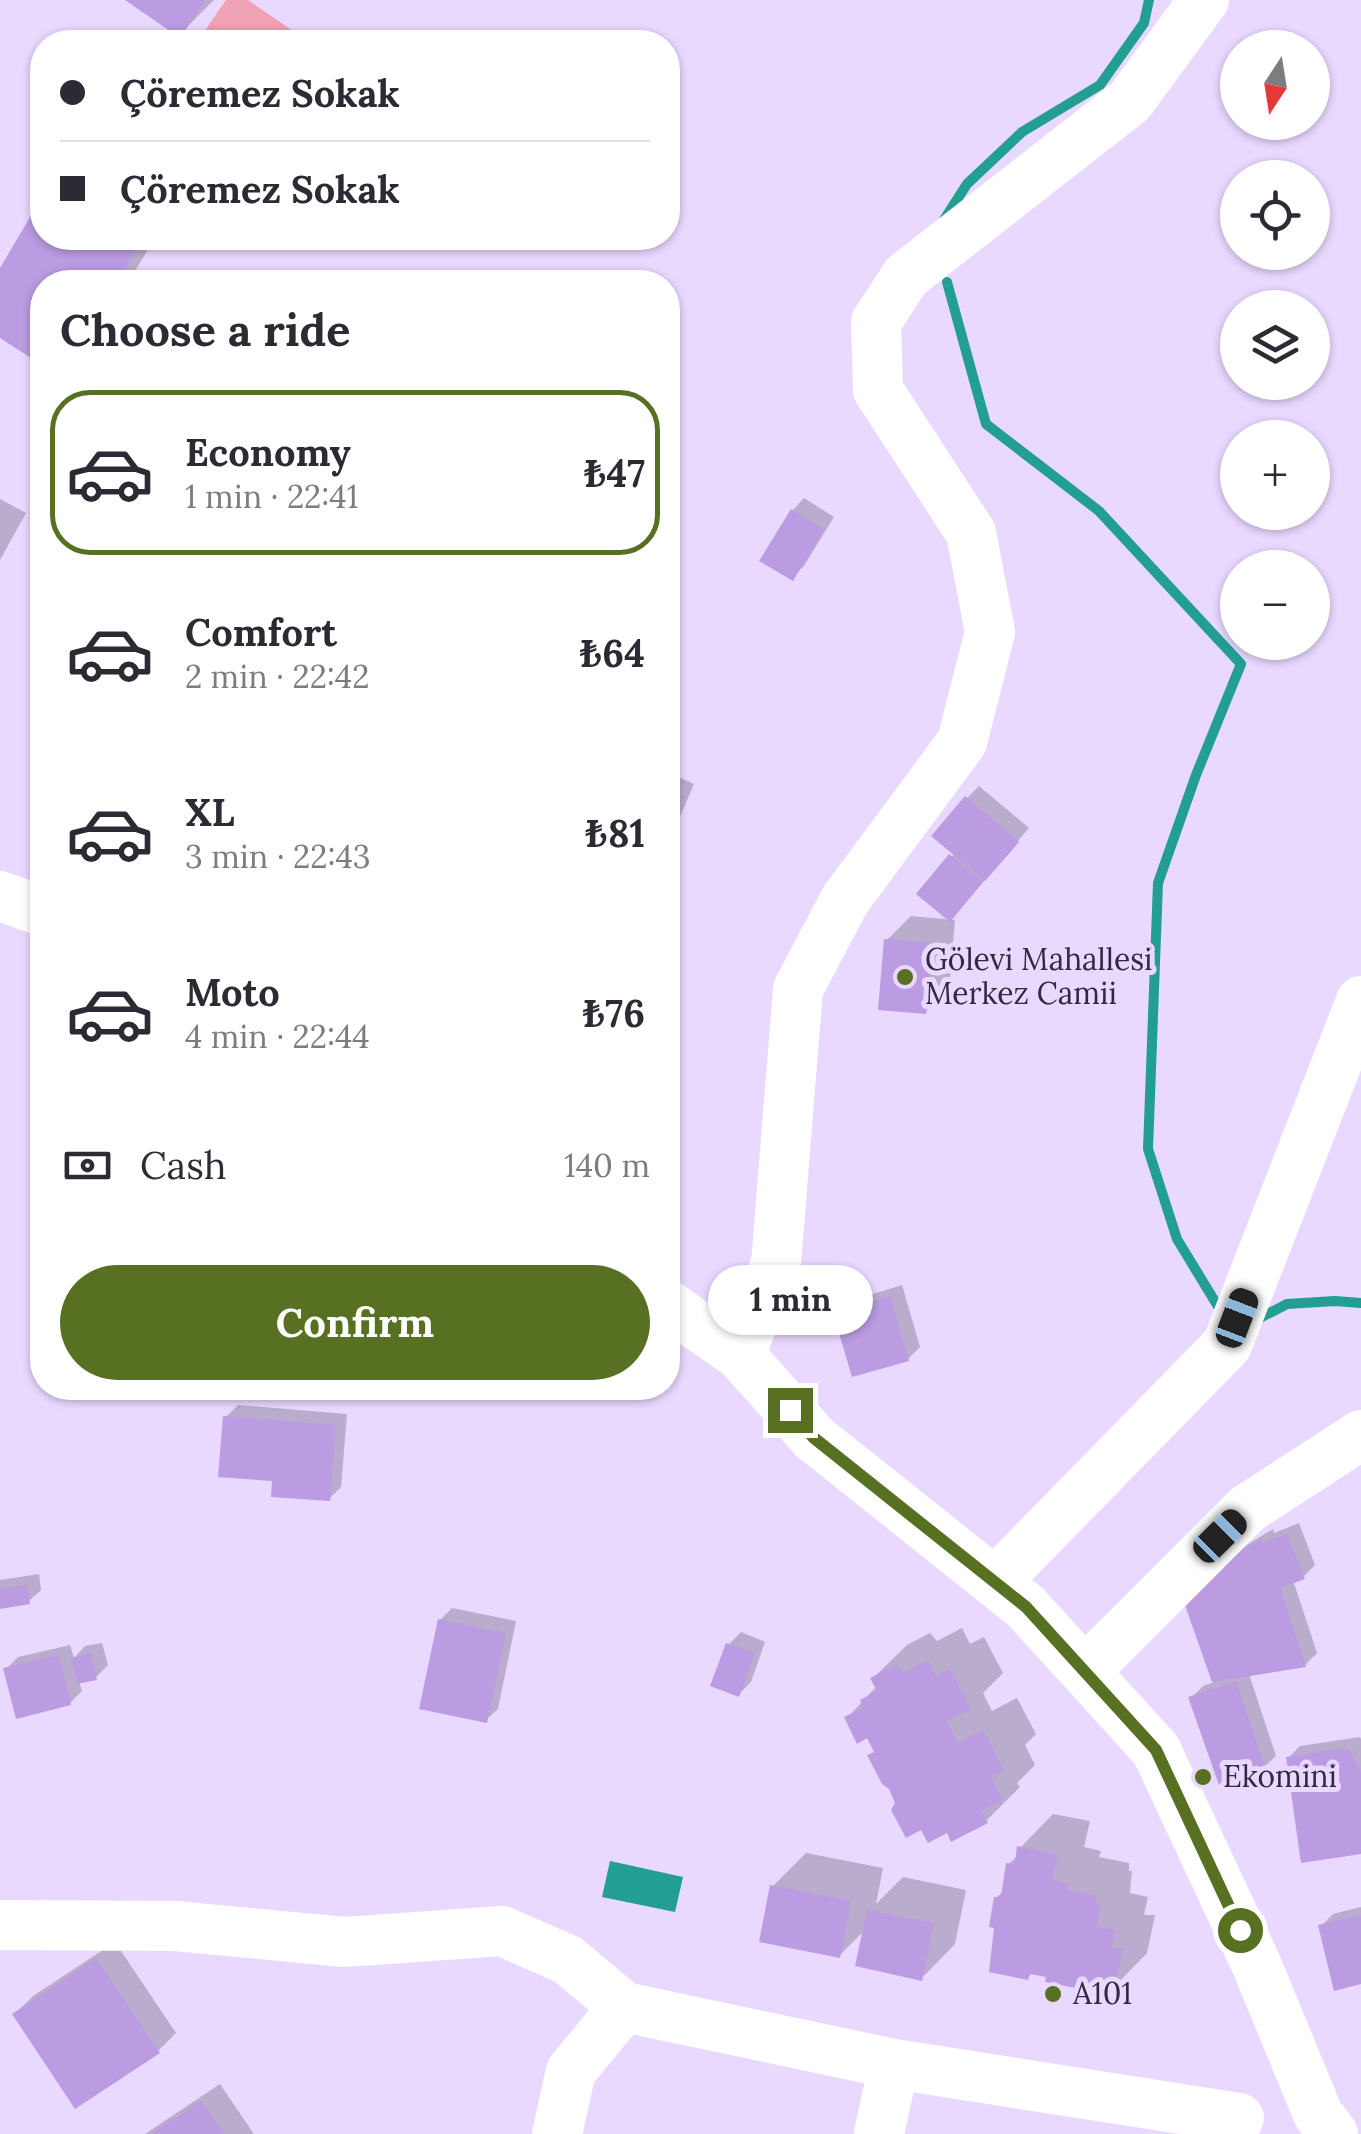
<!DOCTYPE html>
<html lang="en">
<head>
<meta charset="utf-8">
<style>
	:root { --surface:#fff; --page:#f2f2f3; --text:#2b2b33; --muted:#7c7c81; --line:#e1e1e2; --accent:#587021 }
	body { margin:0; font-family:Lora,serif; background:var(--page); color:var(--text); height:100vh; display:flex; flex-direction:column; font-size:38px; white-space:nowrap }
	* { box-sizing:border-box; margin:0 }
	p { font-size:32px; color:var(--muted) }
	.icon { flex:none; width:55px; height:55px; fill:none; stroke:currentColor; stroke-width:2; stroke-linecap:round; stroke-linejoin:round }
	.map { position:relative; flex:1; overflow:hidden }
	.drawer { position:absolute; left:30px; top:270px; width:650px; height:1130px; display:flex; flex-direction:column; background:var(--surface); border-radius:40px; box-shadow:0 2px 8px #0004 }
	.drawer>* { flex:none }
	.top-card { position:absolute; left:30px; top:30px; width:650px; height:220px; border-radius:40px; box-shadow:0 2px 8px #0004; display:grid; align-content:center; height:220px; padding:0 30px; background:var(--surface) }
	.needle { width:65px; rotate:192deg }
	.buttons { position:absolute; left:1220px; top:30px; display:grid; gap:20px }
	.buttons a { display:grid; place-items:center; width:110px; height:110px; border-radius:50%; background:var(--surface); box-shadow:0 2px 8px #0004; font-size:50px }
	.end { position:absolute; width:45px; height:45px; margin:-22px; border:12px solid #587021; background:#fff; box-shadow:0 0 0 5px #fff }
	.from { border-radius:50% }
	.bubble { position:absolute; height:70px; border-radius:35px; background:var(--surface); box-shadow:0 2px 8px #0004; font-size:32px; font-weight:700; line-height:70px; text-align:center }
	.car { position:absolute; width:30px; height:60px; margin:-30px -15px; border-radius:12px; box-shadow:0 0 8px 2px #0007; background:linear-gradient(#222 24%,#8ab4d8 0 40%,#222 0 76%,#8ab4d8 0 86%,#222 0) }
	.top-card b { display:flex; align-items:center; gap:35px; height:95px; font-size:38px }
	.top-card b+b { border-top:2px solid var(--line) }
	.top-card i { width:25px; height:25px; background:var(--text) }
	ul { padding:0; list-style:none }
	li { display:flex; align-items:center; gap:30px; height:165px; margin:0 20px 15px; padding:0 10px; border:5px solid transparent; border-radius:40px }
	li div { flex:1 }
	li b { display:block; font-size:38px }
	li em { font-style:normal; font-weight:700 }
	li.on { border-color:var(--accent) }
	li>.icon { width:90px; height:90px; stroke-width:1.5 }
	h2 { padding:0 30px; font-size:45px; line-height:120px }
	.pay { display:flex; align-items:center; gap:25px; height:110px; padding:0 30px; font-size:38px }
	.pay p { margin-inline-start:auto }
	.primary-button { display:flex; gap:20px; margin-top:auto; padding:20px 30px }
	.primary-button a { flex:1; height:115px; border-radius:60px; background:var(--accent); color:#fff; font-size:40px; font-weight:700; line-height:115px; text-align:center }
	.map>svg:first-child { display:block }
</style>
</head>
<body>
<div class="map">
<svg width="1361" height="2134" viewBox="0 0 1361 2134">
	<rect width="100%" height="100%" fill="#e9d8ff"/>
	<polygon fill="#eea2b3" points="226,0 248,0 296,33 289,42 197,42"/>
	<polygon fill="#229e92" points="610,1861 683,1877 675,1912 602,1897"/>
	<g fill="#0003">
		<polygon points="130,0 214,0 180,34"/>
		<polygon points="42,201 42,238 155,238 128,282 42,282 42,362 0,336 0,273"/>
		<polygon points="804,498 834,517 804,566 792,577 793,510"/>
		<polygon points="0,499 26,513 0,560"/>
		<polygon points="668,772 694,784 675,828 668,836"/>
		<polygon points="979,786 1029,828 962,907 920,893 955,853 967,798"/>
		<polygon points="911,916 955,920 949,988 925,1012 887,940"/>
		<polygon points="902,1285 920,1347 908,1359 835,1313 847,1302"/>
		<polygon points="238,1405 347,1414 341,1487 329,1499 275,1479 226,1417"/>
		<polygon points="1299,1523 1315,1565 1304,1576 1293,1580 1317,1653 1305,1665 1249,1674 1276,1756 1264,1767 1191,1698 1203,1686 1214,1682 1182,1589 1194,1577 1273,1529 1274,1533"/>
		<polygon points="39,1574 41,1590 29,1601 0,1606 0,1580"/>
		<polygon points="452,1608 516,1621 498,1709 486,1720 440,1620"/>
		<polygon points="962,1628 970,1644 984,1637 1003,1673 983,1693 992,1711 1017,1698 1036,1734 1025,1745 1035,1765 1017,1783 1020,1787 986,1821 948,1830 922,1827 898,1803 868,1735 847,1718 877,1686 873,1678 907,1645 930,1633 937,1641"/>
		<polygon points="741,1632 765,1642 751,1682 739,1694 729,1644"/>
		<polygon points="102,1643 108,1665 96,1677 79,1681 82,1691 70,1703 6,1669 18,1657 70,1645 74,1658 85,1646"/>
		<polygon points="1360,1737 1361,1739 1361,1852 1288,1758 1300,1746"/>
		<polygon points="1053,1814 1090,1821 1084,1847 1101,1851 1099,1857 1129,1863 1129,1871 1132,1871 1130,1893 1148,1897 1144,1915 1155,1915 1147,1953 1114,1987 1095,1982 1089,1989 1049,1975 1033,1972 1028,1977 997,1926 996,1898 1005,1889 1008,1865 1019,1854 1020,1848"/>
		<polygon points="806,1853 883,1868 876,1904 903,1877 966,1890 955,1944 922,1978 866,1929 839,1956 772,1887"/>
		<polygon points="1361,1907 1361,1982 1321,1926 1333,1914"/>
		<polygon points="115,1942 176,2033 158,2051 15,2014 33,1996"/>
		<polygon points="220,2084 254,2134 145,2134"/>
	</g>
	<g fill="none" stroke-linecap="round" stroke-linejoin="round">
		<g stroke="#229e92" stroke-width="10">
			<polyline points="944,220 967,184 1022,132 1100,85 1144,23 1149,0"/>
			<polyline points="947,282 986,424 1099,511 1241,664 1196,775 1158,883 1148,1149 1177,1239 1222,1313"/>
			<polyline points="1256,1320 1287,1304 1335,1301 1361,1303"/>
		</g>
	</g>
	<g fill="#bb9be2">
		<polygon points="125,0 206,0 180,38"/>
		<polygon points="42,197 42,238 143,238 117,282 42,282 42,365 0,338 0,268"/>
		<polygon points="791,509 824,529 793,581 759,561"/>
		<polygon points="965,796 1019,842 985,881 931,836"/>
		<polygon points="949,854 983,882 950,922 916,894"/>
		<polygon points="884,939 933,943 926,1014 878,1010"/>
		<polygon points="890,1296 909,1361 852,1377 833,1313"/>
		<polygon points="37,1316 42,1317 42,1353 34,1353"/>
		<polygon points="223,1416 336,1425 330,1501 271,1497 272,1481 218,1477"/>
		<polygon points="1287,1534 1305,1579 1280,1588 1306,1667 1212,1682 1179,1588 1262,1538 1262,1543"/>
		<polygon points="27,1585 30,1604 0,1609 0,1589"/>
		<polygon points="438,1619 506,1633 487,1723 419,1709"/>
		<polygon points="726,1643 755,1653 739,1697 710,1686"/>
		<polygon points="91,1653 97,1680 77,1684 71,1658"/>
		<polygon points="59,1655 71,1705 16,1719 3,1668"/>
		<polygon points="928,1660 936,1676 950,1669 971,1709 947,1721 958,1743 983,1730 1004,1770 991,1776 1003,1800 981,1811 988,1823 951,1842 947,1833 928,1843 921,1830 906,1838 891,1810 895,1803 889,1789 882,1784 867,1755 874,1752 867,1738 857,1744 844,1717 863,1708 860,1700 877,1691 870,1678 896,1665 903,1673"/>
		<polygon points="1236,1681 1266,1770 1219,1785 1188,1697"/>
		<polygon points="1348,1748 1361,1770 1361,1854 1301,1863 1286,1757"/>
		<polygon points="1017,1846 1058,1855 1052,1880 1069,1884 1067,1890 1097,1896 1096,1904 1100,1904 1097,1926 1115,1930 1112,1948 1123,1948 1114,1990 1092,1984 1090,1991 1045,1982 1046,1977 1030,1974 1028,1980 989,1972 994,1928 989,1927 994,1897 1001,1897 1006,1863 1015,1864"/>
		<polygon points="770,1885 851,1901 840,1958 759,1942"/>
		<polygon points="867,1910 934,1923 922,1981 855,1966"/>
		<polygon points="1361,1915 1361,1984 1334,1991 1318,1925"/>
		<polygon points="96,1958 160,2053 75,2109 12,2014"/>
		<polygon points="201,2101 224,2134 151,2134"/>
	</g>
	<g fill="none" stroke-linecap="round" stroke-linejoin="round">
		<g stroke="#fff" stroke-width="50">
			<polyline points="0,896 42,911"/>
			<polyline points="668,1305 740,1355 814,1438 1026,1607 1156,1750 1257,1966 1318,2114 1333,2134"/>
			<polyline points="740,1355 776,1263 798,989 845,900 962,742 990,632 971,533 878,390 876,322 906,276 1130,101 1204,0"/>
			<polyline points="995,1582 1227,1345 1361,1001"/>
			<polyline points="1085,1671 1247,1509 1361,1435"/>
			<polyline points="0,1925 175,1926 344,1942 502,1931 568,1960 624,2007 894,2064 1239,2118"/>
			<polyline points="557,2134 571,2071 624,2007"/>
			<polyline points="879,2134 894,2064"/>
		</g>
	</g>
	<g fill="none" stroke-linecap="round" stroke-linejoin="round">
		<polyline stroke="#587021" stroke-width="12" points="790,1410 814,1438 1026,1607 1156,1750 1240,1930"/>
	</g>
	<g fill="#587021" stroke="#e9d8ff" stroke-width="4">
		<circle cx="905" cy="977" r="10"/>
		<circle cx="1203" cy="1777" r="10"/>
		<circle cx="1053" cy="1994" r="10"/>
	</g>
	<g text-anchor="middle" stroke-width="10" stroke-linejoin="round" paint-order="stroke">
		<g font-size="30" fill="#332840" stroke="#e9d8ff" text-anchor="start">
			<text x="925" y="970">Gölevi Mahallesi<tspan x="925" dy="34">Merkez Camii</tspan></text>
			<text x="1223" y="1787">Ekomini</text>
			<text x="1073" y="2004">A101</text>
		</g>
	</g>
</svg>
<div class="buttons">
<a><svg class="needle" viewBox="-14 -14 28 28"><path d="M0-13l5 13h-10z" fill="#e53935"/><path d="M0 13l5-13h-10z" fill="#7c7c81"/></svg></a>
<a><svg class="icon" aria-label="locate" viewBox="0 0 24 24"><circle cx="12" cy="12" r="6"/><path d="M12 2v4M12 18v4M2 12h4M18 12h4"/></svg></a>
<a><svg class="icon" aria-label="layers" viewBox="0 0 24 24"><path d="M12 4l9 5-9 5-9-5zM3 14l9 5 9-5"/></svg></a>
<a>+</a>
<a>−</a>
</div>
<i class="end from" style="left:1240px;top:1930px"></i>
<i class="end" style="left:790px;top:1410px"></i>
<div class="bubble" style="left:708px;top:1265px;width:165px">1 min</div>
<i class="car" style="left:1237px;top:1318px;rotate:21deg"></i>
<i class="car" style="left:1220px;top:1536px;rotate:45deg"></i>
<div class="top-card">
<b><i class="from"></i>Çöremez Sokak</b>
<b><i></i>Çöremez Sokak</b>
</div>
<section class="drawer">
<h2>Choose a ride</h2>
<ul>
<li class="on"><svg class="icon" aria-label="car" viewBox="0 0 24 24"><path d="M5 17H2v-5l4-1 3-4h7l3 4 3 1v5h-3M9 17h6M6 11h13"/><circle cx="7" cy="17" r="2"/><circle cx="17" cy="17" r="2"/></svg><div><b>Economy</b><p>1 min · 22:41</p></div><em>₺47</em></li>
<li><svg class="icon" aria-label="car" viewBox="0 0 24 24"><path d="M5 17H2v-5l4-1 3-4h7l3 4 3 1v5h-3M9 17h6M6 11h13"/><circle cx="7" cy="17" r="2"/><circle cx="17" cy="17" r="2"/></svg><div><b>Comfort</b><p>2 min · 22:42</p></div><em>₺64</em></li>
<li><svg class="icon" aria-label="car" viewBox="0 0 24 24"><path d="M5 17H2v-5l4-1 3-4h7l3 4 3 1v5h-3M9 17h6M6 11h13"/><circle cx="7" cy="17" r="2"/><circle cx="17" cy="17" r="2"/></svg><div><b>XL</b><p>3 min · 22:43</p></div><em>₺81</em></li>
<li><svg class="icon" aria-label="car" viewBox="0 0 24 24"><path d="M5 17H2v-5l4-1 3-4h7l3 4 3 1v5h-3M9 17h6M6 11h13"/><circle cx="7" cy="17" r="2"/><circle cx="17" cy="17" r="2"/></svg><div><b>Moto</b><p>4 min · 22:44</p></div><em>₺76</em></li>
</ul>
<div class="pay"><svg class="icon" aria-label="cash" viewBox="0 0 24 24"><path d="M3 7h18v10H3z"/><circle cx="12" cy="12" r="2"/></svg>Cash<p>140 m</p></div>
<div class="primary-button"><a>Confirm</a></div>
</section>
</div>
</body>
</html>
